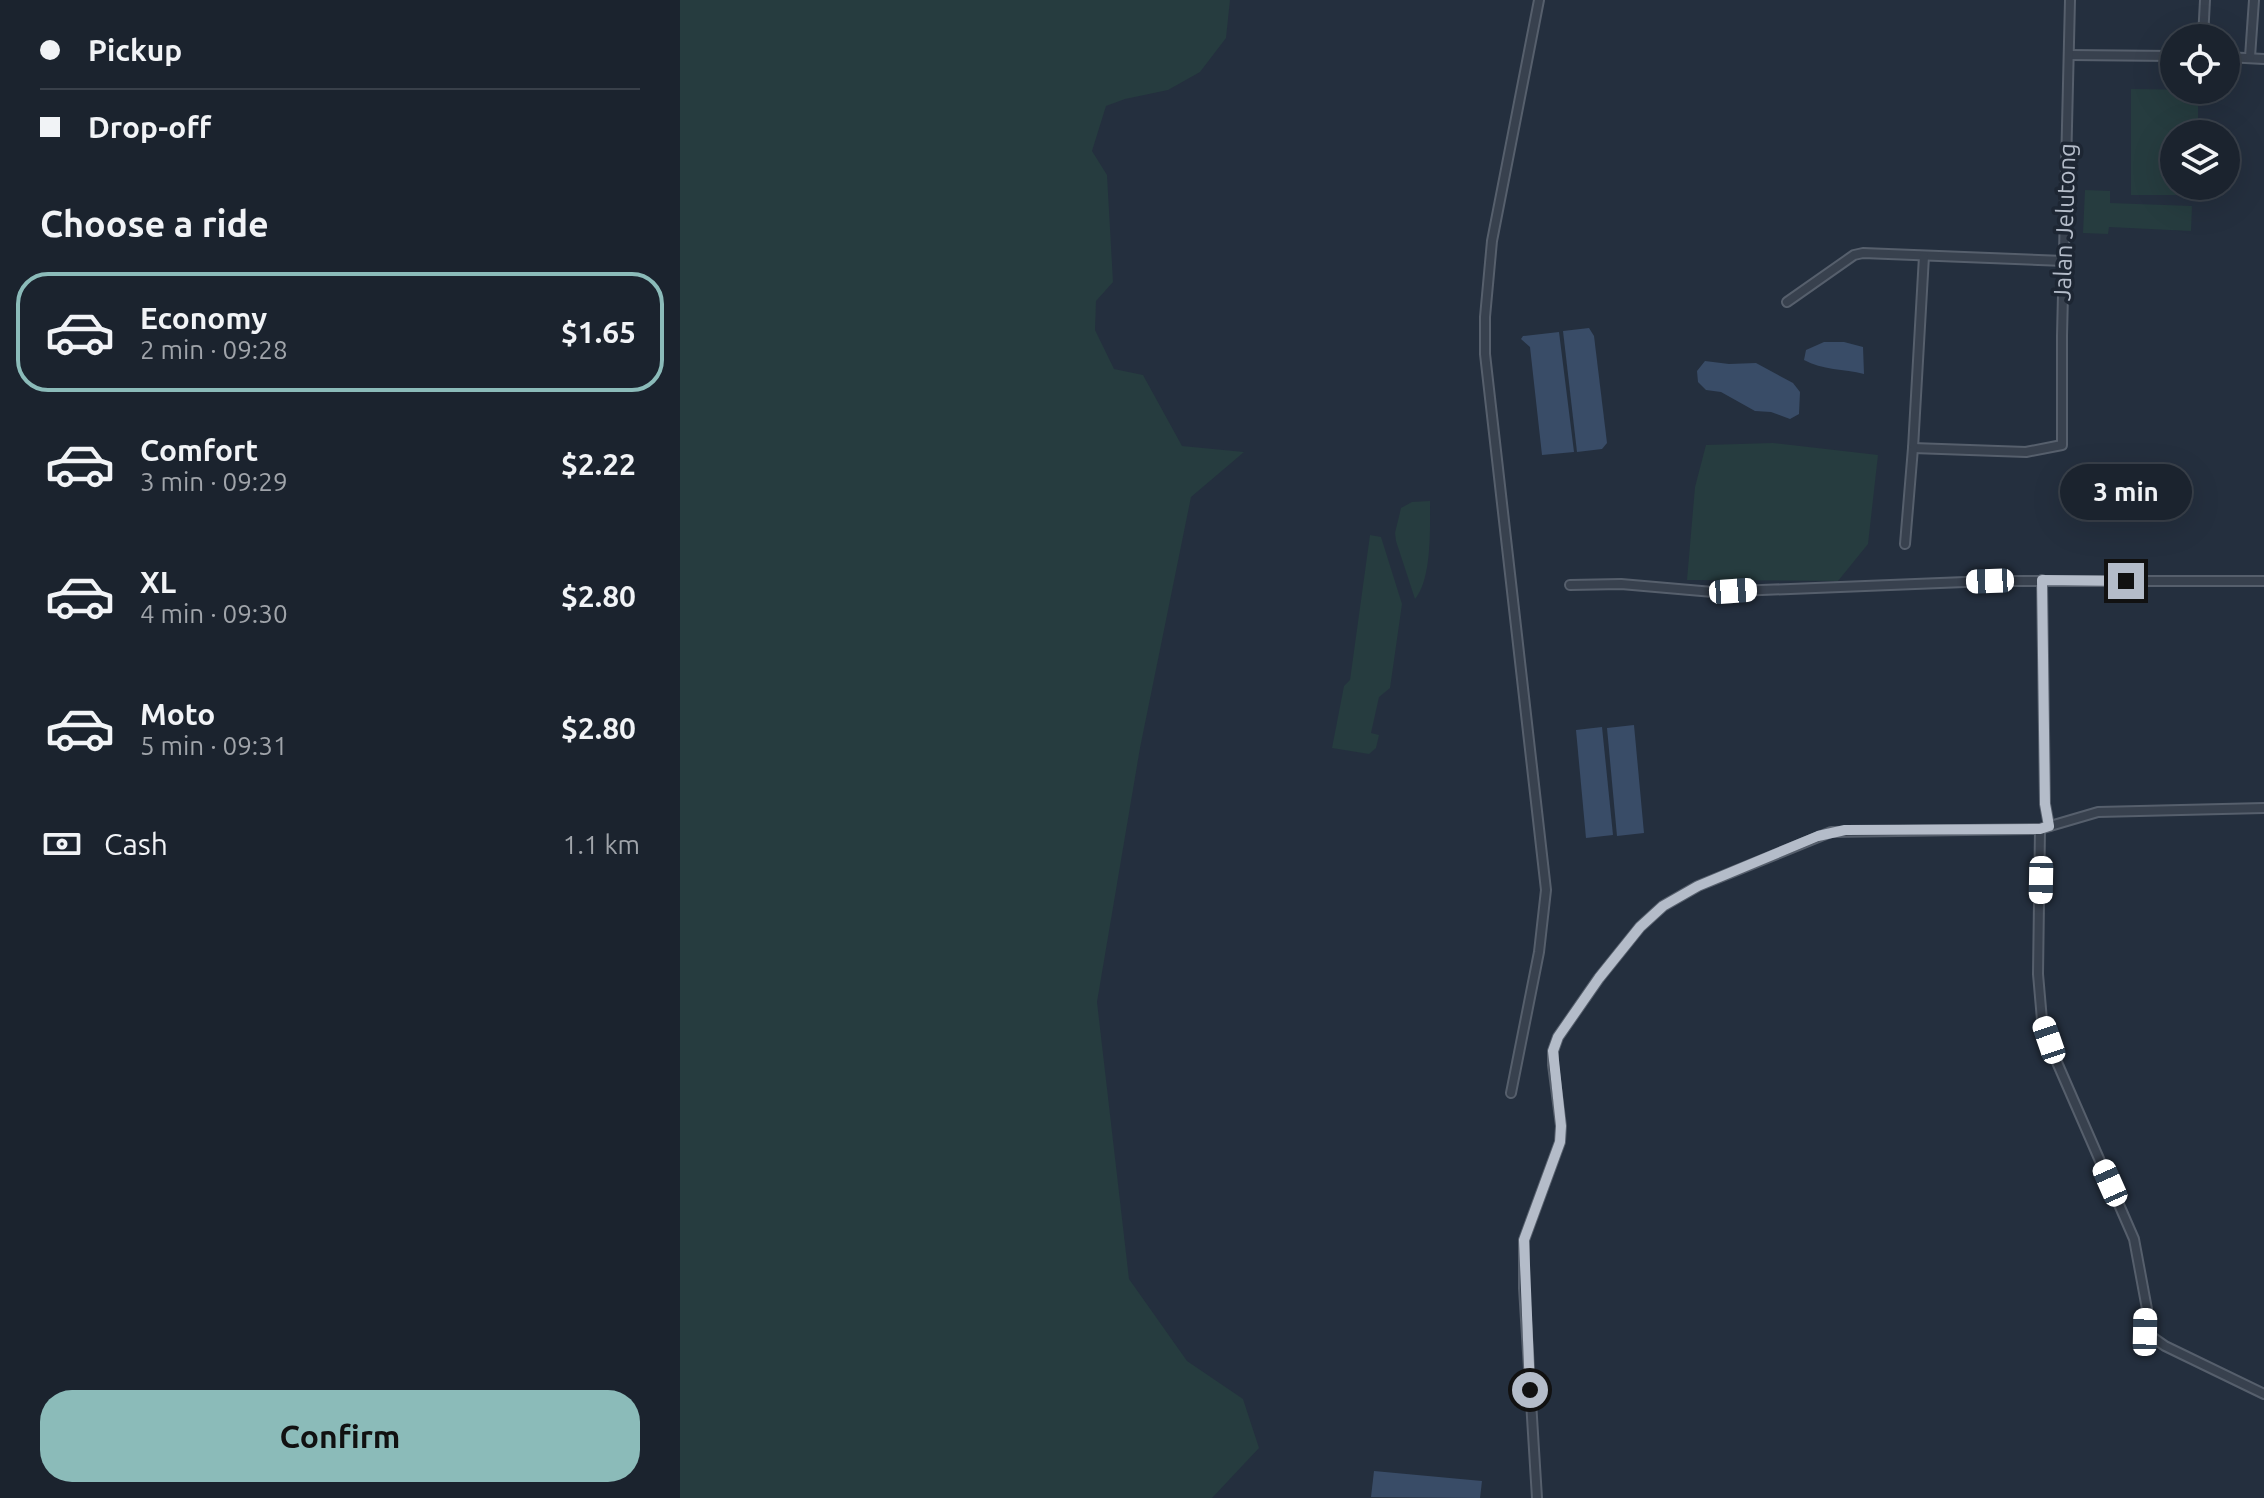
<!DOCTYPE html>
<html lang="en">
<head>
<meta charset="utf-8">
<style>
	:root { --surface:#1b232e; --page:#282f3a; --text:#f1f3f6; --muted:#a0a4aa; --line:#39404a; --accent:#8bbbb9 }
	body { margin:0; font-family:Ubuntu,sans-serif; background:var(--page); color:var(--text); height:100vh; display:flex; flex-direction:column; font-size:30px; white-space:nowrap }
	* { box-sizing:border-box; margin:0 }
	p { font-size:26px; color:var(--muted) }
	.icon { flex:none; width:44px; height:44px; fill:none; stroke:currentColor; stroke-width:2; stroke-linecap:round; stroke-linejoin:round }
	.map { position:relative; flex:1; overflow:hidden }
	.drawer { display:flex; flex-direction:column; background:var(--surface); width:680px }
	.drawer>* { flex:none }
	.guide { display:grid; align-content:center; height:176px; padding:0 40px; background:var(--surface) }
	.fabs { position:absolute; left:1480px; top:24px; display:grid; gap:16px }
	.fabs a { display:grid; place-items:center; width:80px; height:80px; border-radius:50%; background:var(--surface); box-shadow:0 8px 32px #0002,0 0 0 2px var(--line); font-size:40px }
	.end { position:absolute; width:36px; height:36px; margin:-18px; border:10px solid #b4bcc9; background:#111; box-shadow:0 0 0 4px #111 }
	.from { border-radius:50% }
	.bubble { position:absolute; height:56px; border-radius:28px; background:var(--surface); box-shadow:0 8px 32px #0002,0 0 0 2px var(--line); font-size:26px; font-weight:700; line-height:56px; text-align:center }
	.car { position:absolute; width:24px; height:48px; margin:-24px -12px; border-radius:10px; box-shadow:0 0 6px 2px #0007; background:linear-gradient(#fff 24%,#345 0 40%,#fff 0 76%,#345 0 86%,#fff 0) }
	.guide b { display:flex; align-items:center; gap:28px; height:76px; font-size:30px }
	.guide b+b { border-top:2px solid var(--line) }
	.guide i { width:20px; height:20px; background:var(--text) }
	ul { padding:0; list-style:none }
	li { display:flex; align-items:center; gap:24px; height:120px; margin:0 16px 12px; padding:0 24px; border:4px solid transparent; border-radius:32px }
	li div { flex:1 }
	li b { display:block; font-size:30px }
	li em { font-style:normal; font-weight:700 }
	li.current { border-color:var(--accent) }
	li>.icon { width:72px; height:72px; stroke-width:1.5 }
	h2 { padding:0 40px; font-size:36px; line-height:96px }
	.pay { display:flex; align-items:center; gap:20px; height:88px; padding:0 40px; font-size:30px }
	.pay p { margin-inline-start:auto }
	.button { display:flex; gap:16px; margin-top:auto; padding:16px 40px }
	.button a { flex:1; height:92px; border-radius:32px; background:var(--accent); color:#111; font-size:32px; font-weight:700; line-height:92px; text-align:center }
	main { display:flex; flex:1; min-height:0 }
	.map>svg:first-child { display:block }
</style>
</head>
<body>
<main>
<section class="drawer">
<div class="guide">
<b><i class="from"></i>Pickup</b>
<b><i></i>Drop-off</b>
</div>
<h2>Choose a ride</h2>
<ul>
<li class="current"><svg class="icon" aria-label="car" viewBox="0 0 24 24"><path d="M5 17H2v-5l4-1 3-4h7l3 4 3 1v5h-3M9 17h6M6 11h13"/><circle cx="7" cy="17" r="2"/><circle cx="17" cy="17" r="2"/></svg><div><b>Economy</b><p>2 min · 09:28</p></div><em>$1.65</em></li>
<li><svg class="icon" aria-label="car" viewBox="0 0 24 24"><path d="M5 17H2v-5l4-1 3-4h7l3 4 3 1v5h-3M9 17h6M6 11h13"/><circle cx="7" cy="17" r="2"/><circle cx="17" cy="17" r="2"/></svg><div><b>Comfort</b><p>3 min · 09:29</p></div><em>$2.22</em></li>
<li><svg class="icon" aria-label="car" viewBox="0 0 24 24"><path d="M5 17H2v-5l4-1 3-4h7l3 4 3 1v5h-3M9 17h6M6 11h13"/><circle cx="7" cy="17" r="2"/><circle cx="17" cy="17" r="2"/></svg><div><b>XL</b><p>4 min · 09:30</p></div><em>$2.80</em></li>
<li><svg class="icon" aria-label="car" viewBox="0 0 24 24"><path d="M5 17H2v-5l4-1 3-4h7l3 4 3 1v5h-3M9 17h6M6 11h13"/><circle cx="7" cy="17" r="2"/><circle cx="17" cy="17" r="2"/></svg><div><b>Moto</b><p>5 min · 09:31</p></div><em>$2.80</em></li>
</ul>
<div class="pay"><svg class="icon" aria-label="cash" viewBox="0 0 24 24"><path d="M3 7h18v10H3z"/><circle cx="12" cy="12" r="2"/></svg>Cash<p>1.1 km</p></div>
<div class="button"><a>Confirm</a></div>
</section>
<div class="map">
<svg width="1584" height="1498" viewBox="0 0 1584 1498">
	<rect width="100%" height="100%" fill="#242f3e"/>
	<g fill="#263c3f">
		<polygon points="0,0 550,0 546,38 520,72 488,90 445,99 426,106 412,151 427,175 433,282 416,301 415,330 434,369 463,375 502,446 564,452 511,497 460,748 417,1002 449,1279 507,1361 563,1399 579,1448 532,1498 0,1498"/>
		<polygon points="1451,89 1518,90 1518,134 1494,134 1494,186 1518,186 1518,195 1451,195"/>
		<polygon points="1405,190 1430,191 1430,203 1512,206 1511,231 1429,227 1428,234 1403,233"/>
		<polygon points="1093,443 1198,455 1188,544 1158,581 1007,580 1015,487 1026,445"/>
		<path d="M 750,501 C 750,528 752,579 735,599 L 716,541 L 715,533 L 721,508 L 732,502 Z"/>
		<polygon points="690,535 701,537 722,604 710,688 699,697 691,733 699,735 696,748 689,754 652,748 664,686 670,680"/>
	</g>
	<g fill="#394c67">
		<polygon points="909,328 914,336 927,443 922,449 897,452 883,331"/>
		<polygon points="879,332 894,452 862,455 850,347 841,339 843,336"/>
		<path d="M 1144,342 L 1164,342 L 1183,347 L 1184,374 C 1164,369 1142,370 1124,360 L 1126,350 Z"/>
		<polygon points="1025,361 1049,364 1076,363 1113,383 1120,392 1119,414 1110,419 1091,412 1075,411 1041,392 1026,390 1018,382 1017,371"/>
		<polygon points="954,725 964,833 937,836 927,728"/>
		<polygon points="922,727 933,835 906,838 896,730"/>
		<polygon points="694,1471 802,1481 800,1498 691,1497"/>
	</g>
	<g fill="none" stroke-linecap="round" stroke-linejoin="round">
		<g stroke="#565f6c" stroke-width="12">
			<g id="minor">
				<polyline points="1523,38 1525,0"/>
				<polyline points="1389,55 1494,56"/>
				<polyline points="1546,57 1584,59"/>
				<polyline points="1570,57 1574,0"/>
				<polyline points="1107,302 1174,255 1183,253 1384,261"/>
				<polyline points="1233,448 1346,452 1382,445 1382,336 1390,0"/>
				<polyline points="1225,544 1233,448 1244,256"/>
				<polyline points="1362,580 1365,804 1369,826"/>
				<polyline points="890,585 941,584 1033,592 1310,581 1584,581"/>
				<polyline points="1360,829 1358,974 1362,1020 1376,1060 1454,1239 1467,1309 1465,1332 1485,1346 1584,1394"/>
				<polyline points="831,1093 859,952 866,890 805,354 805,317 812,241 859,0"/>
				<polyline points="857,1498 844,1288 844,1240 880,1142 881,1126 873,1065 873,1051 878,1037 919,978 960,927 983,906 1018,886 1151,832 1360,829 1418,812 1584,808"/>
			</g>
		</g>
		<use href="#minor" stroke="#38414e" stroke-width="8"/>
	</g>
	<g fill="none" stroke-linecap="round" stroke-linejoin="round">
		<polyline stroke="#b4bcc9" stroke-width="10" points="850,1390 844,1240 880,1142 881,1126 873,1051 878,1037 919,978 960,927 983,906 1018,886 1138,836 1165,830 1360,829 1369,826 1365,804 1362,580 1446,581"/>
	</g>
	<g text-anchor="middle" stroke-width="7" stroke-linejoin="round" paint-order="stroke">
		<g font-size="24" fill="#b4bcc9" stroke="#1d2633">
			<text transform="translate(1385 222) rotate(-88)" y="8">Jalan Jelutong</text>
		</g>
	</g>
</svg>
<div class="fabs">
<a><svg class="icon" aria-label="locate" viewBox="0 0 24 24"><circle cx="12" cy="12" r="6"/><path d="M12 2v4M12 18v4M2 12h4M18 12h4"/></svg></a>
<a><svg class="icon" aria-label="layers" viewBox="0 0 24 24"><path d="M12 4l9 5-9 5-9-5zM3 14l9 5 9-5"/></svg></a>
</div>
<i class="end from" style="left:850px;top:1390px"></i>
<i class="end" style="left:1446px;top:581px"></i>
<div class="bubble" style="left:1380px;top:464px;width:132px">3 min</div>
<i class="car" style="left:1310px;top:581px;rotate:268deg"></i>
<i class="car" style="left:1053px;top:591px;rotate:86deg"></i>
<i class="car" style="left:1361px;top:880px;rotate:181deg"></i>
<i class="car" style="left:1369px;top:1040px;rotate:341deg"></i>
<i class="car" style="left:1430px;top:1183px;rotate:336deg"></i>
<i class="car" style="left:1465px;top:1332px;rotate:1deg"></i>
</div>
</main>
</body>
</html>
